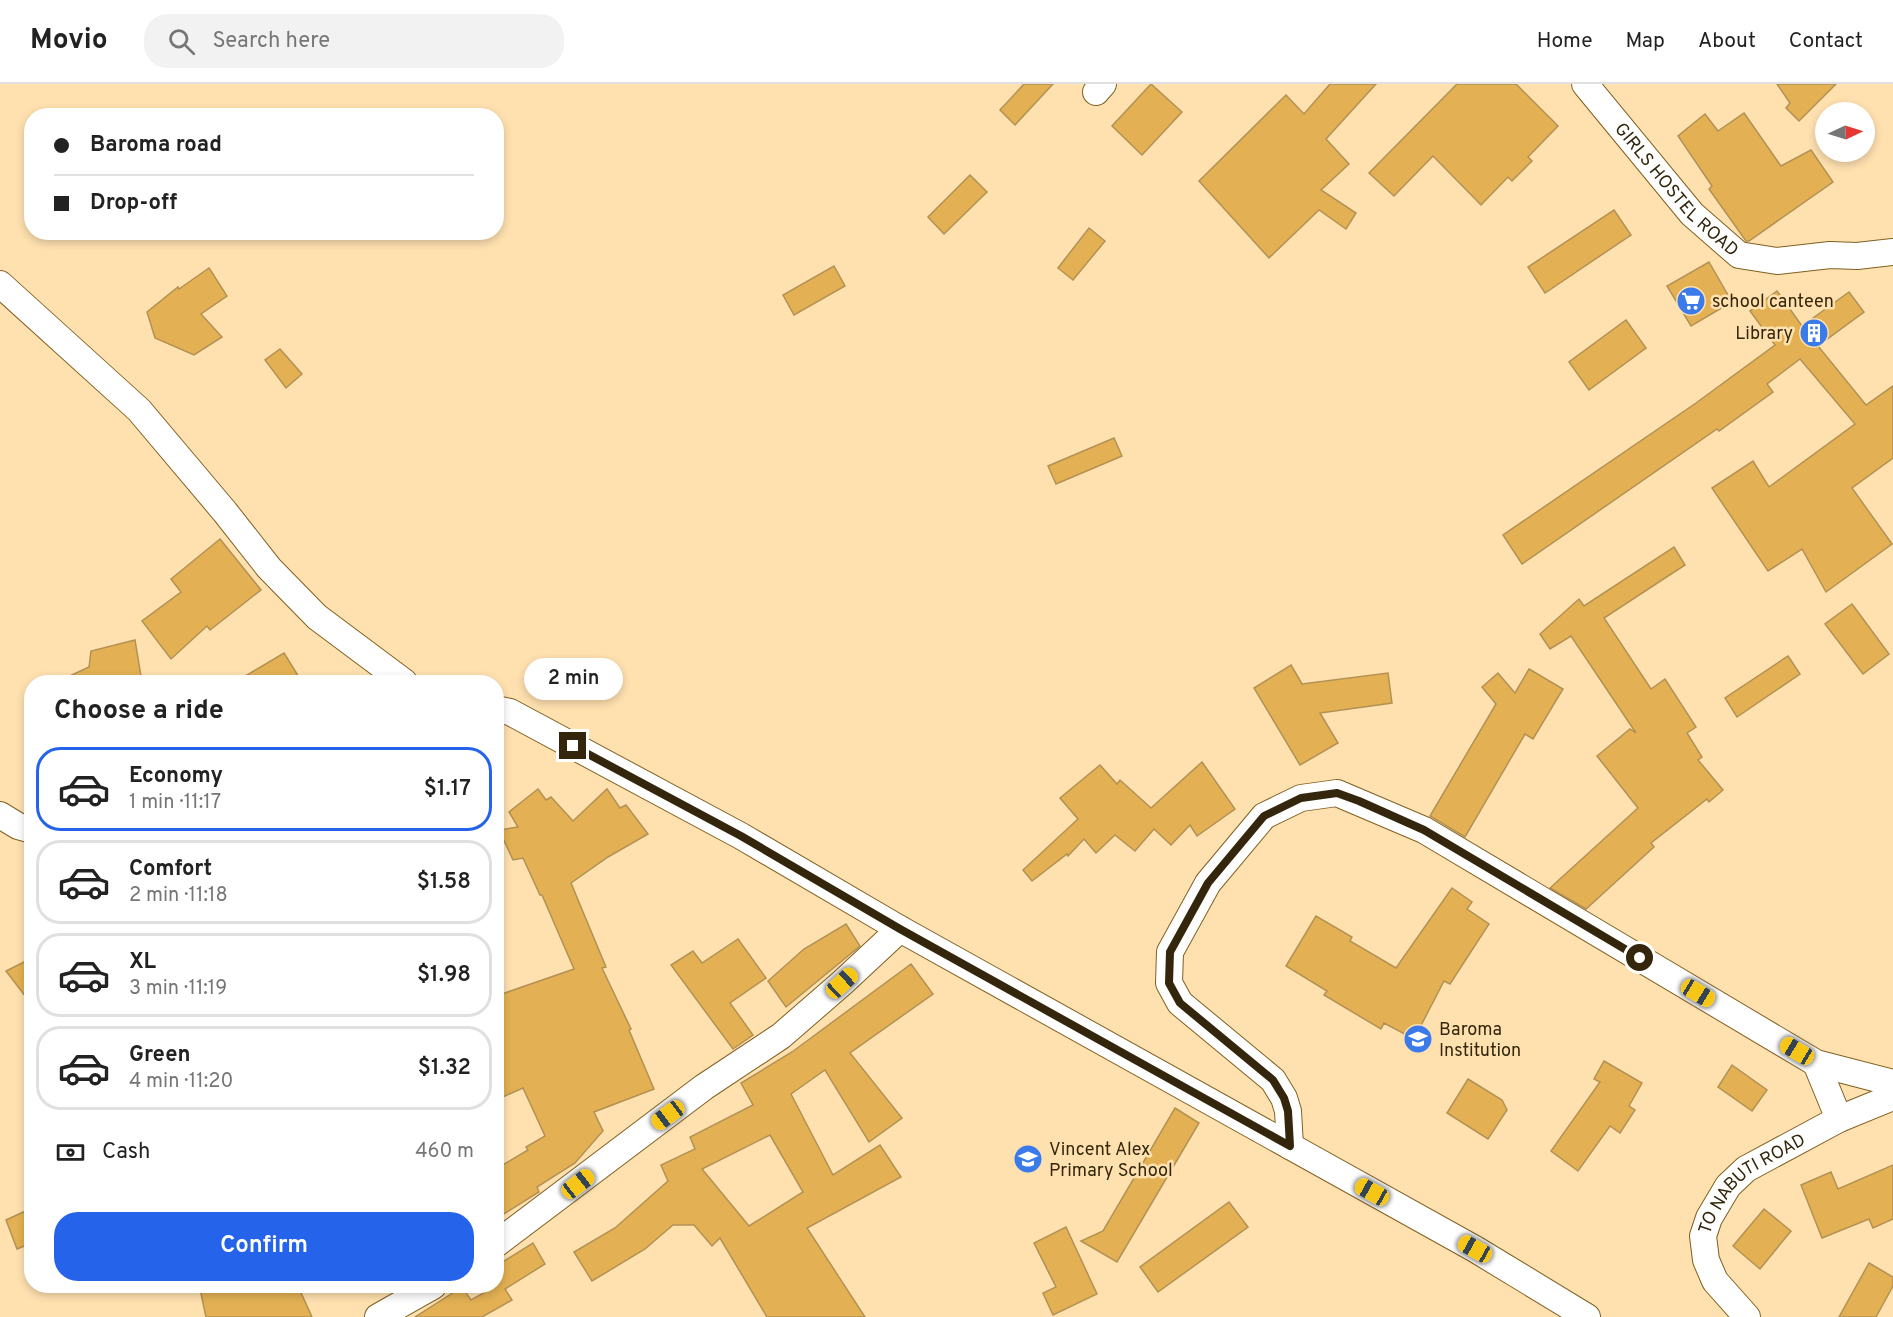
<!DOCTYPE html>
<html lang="en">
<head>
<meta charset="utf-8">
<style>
	:root { --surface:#fff; --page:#f2f2f2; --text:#222; --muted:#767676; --line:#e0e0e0; --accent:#2563eb }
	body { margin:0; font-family:Overpass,sans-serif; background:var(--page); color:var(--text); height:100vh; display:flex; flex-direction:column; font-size:22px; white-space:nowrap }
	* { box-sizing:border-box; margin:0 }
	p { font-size:20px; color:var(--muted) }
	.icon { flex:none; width:33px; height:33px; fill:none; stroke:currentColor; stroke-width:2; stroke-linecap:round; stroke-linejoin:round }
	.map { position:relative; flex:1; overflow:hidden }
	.sheet { position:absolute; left:24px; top:591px; width:480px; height:618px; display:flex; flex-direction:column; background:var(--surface); border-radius:24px; box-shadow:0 3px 9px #0003 }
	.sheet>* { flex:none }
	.top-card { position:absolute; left:24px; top:24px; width:480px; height:132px; border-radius:24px; box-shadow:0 3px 9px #0003; display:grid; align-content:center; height:132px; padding:0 30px; background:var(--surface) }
	.needle { width:39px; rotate:86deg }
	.buttons { position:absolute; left:1815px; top:18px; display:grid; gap:12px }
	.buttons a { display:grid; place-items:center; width:60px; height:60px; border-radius:50%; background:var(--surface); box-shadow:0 3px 9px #0003; font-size:30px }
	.end { position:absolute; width:27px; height:27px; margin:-14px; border:8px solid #33260c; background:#fff; box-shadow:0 0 0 3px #fff }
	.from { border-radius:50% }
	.bubble { position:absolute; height:42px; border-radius:21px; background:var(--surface); box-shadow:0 3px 9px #0003; font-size:20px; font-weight:600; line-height:42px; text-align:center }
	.car { position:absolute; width:18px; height:36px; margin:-18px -9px; border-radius:8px; box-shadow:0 0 4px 2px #0007; background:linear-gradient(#f5c518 24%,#345 0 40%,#f5c518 0 76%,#345 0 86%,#f5c518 0) }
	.top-card b { display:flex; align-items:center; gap:21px; height:57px; font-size:22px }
	.top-card b+b { border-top:2px solid var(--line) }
	.top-card i { width:15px; height:15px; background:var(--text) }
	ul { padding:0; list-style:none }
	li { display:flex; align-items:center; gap:18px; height:84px; margin:0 12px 9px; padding:0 18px; border:3px solid var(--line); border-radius:24px }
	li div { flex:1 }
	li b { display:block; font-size:22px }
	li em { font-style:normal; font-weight:600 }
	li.current { border-color:var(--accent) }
	li>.icon { width:54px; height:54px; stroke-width:1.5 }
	h2 { padding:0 30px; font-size:27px; line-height:72px }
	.pay { display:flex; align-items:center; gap:15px; height:66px; padding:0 30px; font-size:22px }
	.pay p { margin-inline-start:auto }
	.action { display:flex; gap:12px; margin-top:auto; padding:12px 30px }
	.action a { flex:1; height:69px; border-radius:24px; background:var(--accent); color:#fff; font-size:24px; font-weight:600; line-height:69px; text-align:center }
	header { display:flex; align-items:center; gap:36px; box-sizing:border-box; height:84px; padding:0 30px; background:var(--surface); border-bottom:2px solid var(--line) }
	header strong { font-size:28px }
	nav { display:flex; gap:33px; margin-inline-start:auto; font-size:21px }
	.search { width:420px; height:54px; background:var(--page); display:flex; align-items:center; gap:15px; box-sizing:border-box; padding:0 21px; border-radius:24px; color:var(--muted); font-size:22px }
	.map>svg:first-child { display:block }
</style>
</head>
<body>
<header>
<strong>Movio</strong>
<div class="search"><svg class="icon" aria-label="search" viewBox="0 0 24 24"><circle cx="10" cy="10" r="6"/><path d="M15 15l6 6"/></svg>Search here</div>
<nav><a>Home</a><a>Map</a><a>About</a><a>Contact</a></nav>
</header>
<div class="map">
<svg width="1893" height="1233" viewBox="0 0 1893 1233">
	<rect width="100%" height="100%" fill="#ffe1b0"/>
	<g fill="#e3b153" stroke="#b39154" stroke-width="1.5" fill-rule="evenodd">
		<polygon points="1024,0 1053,0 1015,41 1000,26"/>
		<polygon points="1151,0 1182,28 1142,71 1112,42"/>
		<polygon points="1330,0 1376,0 1326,55 1349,80 1321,106 1356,129 1346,145 1319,126 1269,174 1199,97 1286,11 1304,30"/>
		<polygon points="1457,0 1516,0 1558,42 1528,73 1532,77 1512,97 1508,93 1481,121 1433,72 1394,112 1369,89"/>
		<polygon points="1777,0 1836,0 1799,37 1786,24 1790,19"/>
		<polygon points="1744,29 1781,82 1811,66 1833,98 1749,157 1746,157 1709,105 1712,102 1678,52 1705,30 1718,47"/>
		<polygon points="970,91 987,108 944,150 928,133"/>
		<polygon points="1614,126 1631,151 1545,209 1528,183"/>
		<polygon points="1089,144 1105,157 1073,196 1058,184"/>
		<polygon points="1709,178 1732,218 1691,242 1667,202"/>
		<polygon points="834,182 845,202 794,231 783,211"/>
		<polygon points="209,184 227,212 201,230 222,253 194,271 155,254 147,228 178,203 179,205"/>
		<polygon points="1777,207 1802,242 1849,208 1864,228 1818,262 1866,321 1893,302 1893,374 1852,404 1892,460 1826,508 1802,465 1768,487 1712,404 1753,377 1769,403 1855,340 1800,275 1767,300 1773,308 1719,347 1717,345 1522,480 1503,451 1696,319 1775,261 1750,227"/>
		<polygon points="1626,236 1646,264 1589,306 1569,278"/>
		<polygon points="280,265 302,290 286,304 265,276"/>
		<polygon points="1114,354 1122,372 1056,400 1048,382"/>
		<polygon points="220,455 261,506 210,546 207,542 171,575 142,537 181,508 171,495"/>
		<polygon points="1674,463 1685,481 1604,534 1651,605 1665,595 1696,643 1687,649 1702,673 1698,676 1723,706 1709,718 1707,715 1651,759 1654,763 1586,825 1550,804 1638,724 1597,672 1630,645 1636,649 1571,552 1550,565 1540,550 1579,515 1584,522"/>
		<polygon points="1852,520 1889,570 1863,590 1825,540"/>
		<polygon points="135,556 142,598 57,598 89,583 91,567"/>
		<polygon points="284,569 302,598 235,598"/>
		<polygon points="1788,572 1800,590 1737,633 1725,614"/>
		<polygon points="1291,581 1302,600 1388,589 1392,619 1320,629 1338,659 1300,681 1254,604"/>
		<polygon points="1529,585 1563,605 1533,655 1525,650 1465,753 1430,732 1496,620 1482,603 1498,589 1515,609"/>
		<polygon points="1202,678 1235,725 1197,752 1190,741 1171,761 1154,745 1135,767 1115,751 1096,769 1084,755 1068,772 1067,770 1032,797 1023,786 1078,735 1060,714 1100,681 1117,700 1120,696 1151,724"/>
		<polygon points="538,705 546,716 551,713 573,737 607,705 620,724 626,721 648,750 608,773 571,799 606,883 602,884 631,945 629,946 654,1005 594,1028 603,1047 575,1079 537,1103 539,1108 496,1135 496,1085 528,1066 526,1063 545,1052 523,1004 496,1016 496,912 574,885 542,811 540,811 523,774 513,776 499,746 518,743 509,728"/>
		<polygon points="1452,804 1472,818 1467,825 1489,840 1450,900 1444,897 1414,955 1384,939 1381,945 1324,911 1327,907 1286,882 1316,832 1352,853 1350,857 1396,884"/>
		<polygon points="846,840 860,862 786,923 768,897 804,865"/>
		<polygon points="738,855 766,894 730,919 753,951 733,965 671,881 693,867 702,879"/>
		<polygon points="32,874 32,921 6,887"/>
		<path d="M 911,880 L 933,910 L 850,969 L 902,1034 L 869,1058 L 825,986 L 791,1010 L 833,1091 L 880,1061 L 901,1093 L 807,1144 L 865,1233 L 767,1233 L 720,1154 L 712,1162 L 694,1141 L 673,1141 L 645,1165 L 592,1197 L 574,1168 L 615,1144 L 668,1097 L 661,1081 L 695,1065 L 690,1053 L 753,1021 L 741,999 L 792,968 ZM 770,1051 L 803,1108 L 749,1142 L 702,1085 Z"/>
		<polygon points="1604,977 1642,999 1629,1022 1635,1026 1620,1049 1610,1042 1578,1087 1551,1067 1600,998 1594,995"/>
		<polygon points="1732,981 1767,1006 1752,1027 1718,1003"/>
		<polygon points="1468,995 1502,1016 1507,1026 1488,1055 1447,1029"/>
		<polygon points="1175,1024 1199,1039 1117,1178 1081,1157 1103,1147"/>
		<polygon points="1893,1081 1893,1135 1873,1144 1869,1135 1822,1154 1801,1101 1831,1088 1838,1105"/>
		<polygon points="1229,1118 1248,1143 1158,1208 1140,1183"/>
		<polygon points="32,1124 32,1159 17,1165 6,1136"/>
		<polygon points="1764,1125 1791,1147 1760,1185 1733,1162"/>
		<polygon points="1066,1143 1097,1210 1053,1231 1043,1209 1056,1203 1034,1159"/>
		<polygon points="533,1159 545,1180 505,1205 512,1216 482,1233 415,1233 462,1203 471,1216 496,1202 496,1182"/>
		<polygon points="1869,1179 1893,1193 1893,1202 1876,1233 1839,1233"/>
		<polygon points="212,1202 298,1202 312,1233 206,1233 200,1205"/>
	</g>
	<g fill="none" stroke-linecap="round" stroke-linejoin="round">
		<g stroke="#806021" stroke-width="28">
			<g id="street">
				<path id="s1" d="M 1585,0 L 1692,130 L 1739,171 L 1777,177 L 1830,171 L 1857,172 L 1893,168"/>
				<polyline points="1096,8 1103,0"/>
				<polyline points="0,200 139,326 225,428 269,484 317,533 404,598"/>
				<polyline points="496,625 510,628 741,752 900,845 1475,1165 1587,1233"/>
				<polyline points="0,731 18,742 32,746"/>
				<polyline points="1816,979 1839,1035"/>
				<polyline points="1290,1062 1288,1027 1284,1014 1273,996 1180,919 1169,899 1170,868 1208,799 1264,732 1301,714 1337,709 1424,746 1816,979 1893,999"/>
				<polyline points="496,1160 704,1003 781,952 842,899 900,845"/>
				<polyline points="378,1233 433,1202"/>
				<path id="s2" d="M 1747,1233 L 1715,1197 L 1706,1176 L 1703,1152 L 1709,1134 L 1728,1102 L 1746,1085 L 1839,1035 L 1893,1013"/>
			</g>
		</g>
		<use href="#street" stroke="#fff" stroke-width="26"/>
	</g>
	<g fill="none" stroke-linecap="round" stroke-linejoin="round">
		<polyline stroke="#33260c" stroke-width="8" points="573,662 741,752 900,845 1290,1062 1288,1027 1284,1014 1273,996 1180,919 1169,899 1170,868 1208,799 1264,732 1301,714 1337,709 1359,717 1424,746 1640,874"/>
	</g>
	<defs>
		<g id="supermarket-disc" transform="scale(1.5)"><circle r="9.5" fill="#3b7ae9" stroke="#ffe1b0"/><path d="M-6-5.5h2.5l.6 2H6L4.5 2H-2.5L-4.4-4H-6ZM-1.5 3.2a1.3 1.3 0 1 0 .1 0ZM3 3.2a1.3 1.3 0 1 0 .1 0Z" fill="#fff"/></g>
		<g id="building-disc" transform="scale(1.5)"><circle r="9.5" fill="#3b7ae9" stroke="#ffe1b0"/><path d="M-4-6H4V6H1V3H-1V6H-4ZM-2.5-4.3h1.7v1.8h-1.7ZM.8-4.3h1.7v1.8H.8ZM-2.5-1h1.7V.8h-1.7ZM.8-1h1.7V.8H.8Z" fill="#fff"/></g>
		<g id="school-disc" transform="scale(1.5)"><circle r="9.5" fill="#3b7ae9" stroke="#ffe1b0"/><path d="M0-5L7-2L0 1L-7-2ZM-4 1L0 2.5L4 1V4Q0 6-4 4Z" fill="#fff"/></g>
	</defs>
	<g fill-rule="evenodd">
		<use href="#supermarket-disc" x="1691" y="217"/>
		<use href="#building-disc" x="1814" y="249"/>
		<use href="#school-disc" x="1418" y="955"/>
		<use href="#school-disc" x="1028" y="1075"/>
	</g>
	<g text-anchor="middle" stroke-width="5" stroke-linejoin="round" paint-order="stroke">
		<g font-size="18" fill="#33260c" stroke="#ffe1b0">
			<text dy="6" stroke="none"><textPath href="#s1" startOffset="140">GIRLS HOSTEL ROAD</textPath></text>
			<text dy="6" stroke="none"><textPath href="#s2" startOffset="170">TO NABUTI ROAD</textPath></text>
		</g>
		<g font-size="18" fill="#33260c" stroke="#ffe1b0" text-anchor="start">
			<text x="1712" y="223">school canteen</text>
			<text x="1793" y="255" text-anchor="end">Library</text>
			<text x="1439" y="951">Baroma<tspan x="1439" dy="21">Institution</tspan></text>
			<text x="1049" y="1071">Vincent Alex<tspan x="1049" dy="21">Primary School</tspan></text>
		</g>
	</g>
</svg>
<div class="buttons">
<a><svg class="needle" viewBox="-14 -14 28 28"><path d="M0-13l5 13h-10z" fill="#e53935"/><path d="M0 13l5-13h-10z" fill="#767676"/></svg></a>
</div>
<i class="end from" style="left:1640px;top:874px"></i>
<i class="end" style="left:573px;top:662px"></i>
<div class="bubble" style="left:524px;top:574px;width:99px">2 min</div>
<i class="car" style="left:842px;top:899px;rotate:47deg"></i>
<i class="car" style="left:1698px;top:909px;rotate:121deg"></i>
<i class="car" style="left:1797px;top:967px;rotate:301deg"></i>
<i class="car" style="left:668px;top:1031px;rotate:233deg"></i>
<i class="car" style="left:578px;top:1100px;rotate:52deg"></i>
<i class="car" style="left:1372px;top:1108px;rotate:299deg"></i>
<i class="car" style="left:1475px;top:1165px;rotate:299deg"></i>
<div class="top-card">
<b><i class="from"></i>Baroma road</b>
<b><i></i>Drop-off</b>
</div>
<section class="sheet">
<h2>Choose a ride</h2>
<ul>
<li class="current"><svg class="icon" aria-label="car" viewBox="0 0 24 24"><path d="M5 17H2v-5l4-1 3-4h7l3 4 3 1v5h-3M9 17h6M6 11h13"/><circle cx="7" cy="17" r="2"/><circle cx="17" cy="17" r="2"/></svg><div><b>Economy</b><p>1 min · 11:17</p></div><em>$1.17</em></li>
<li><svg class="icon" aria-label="car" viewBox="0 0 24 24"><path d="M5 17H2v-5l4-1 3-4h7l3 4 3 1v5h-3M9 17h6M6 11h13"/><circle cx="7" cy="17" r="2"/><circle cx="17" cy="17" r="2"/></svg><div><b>Comfort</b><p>2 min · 11:18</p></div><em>$1.58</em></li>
<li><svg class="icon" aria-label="car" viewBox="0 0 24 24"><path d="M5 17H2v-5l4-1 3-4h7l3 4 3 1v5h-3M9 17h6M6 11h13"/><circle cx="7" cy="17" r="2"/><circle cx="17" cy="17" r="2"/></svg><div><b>XL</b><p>3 min · 11:19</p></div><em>$1.98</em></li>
<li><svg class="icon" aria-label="car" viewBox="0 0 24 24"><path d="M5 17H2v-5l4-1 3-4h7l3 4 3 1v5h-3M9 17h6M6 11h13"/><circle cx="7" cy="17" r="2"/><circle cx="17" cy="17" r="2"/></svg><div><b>Green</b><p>4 min · 11:20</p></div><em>$1.32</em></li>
</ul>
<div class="pay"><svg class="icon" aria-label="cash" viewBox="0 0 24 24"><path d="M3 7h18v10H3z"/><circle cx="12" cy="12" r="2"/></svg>Cash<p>460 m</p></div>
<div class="action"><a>Confirm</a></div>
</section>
</div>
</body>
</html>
